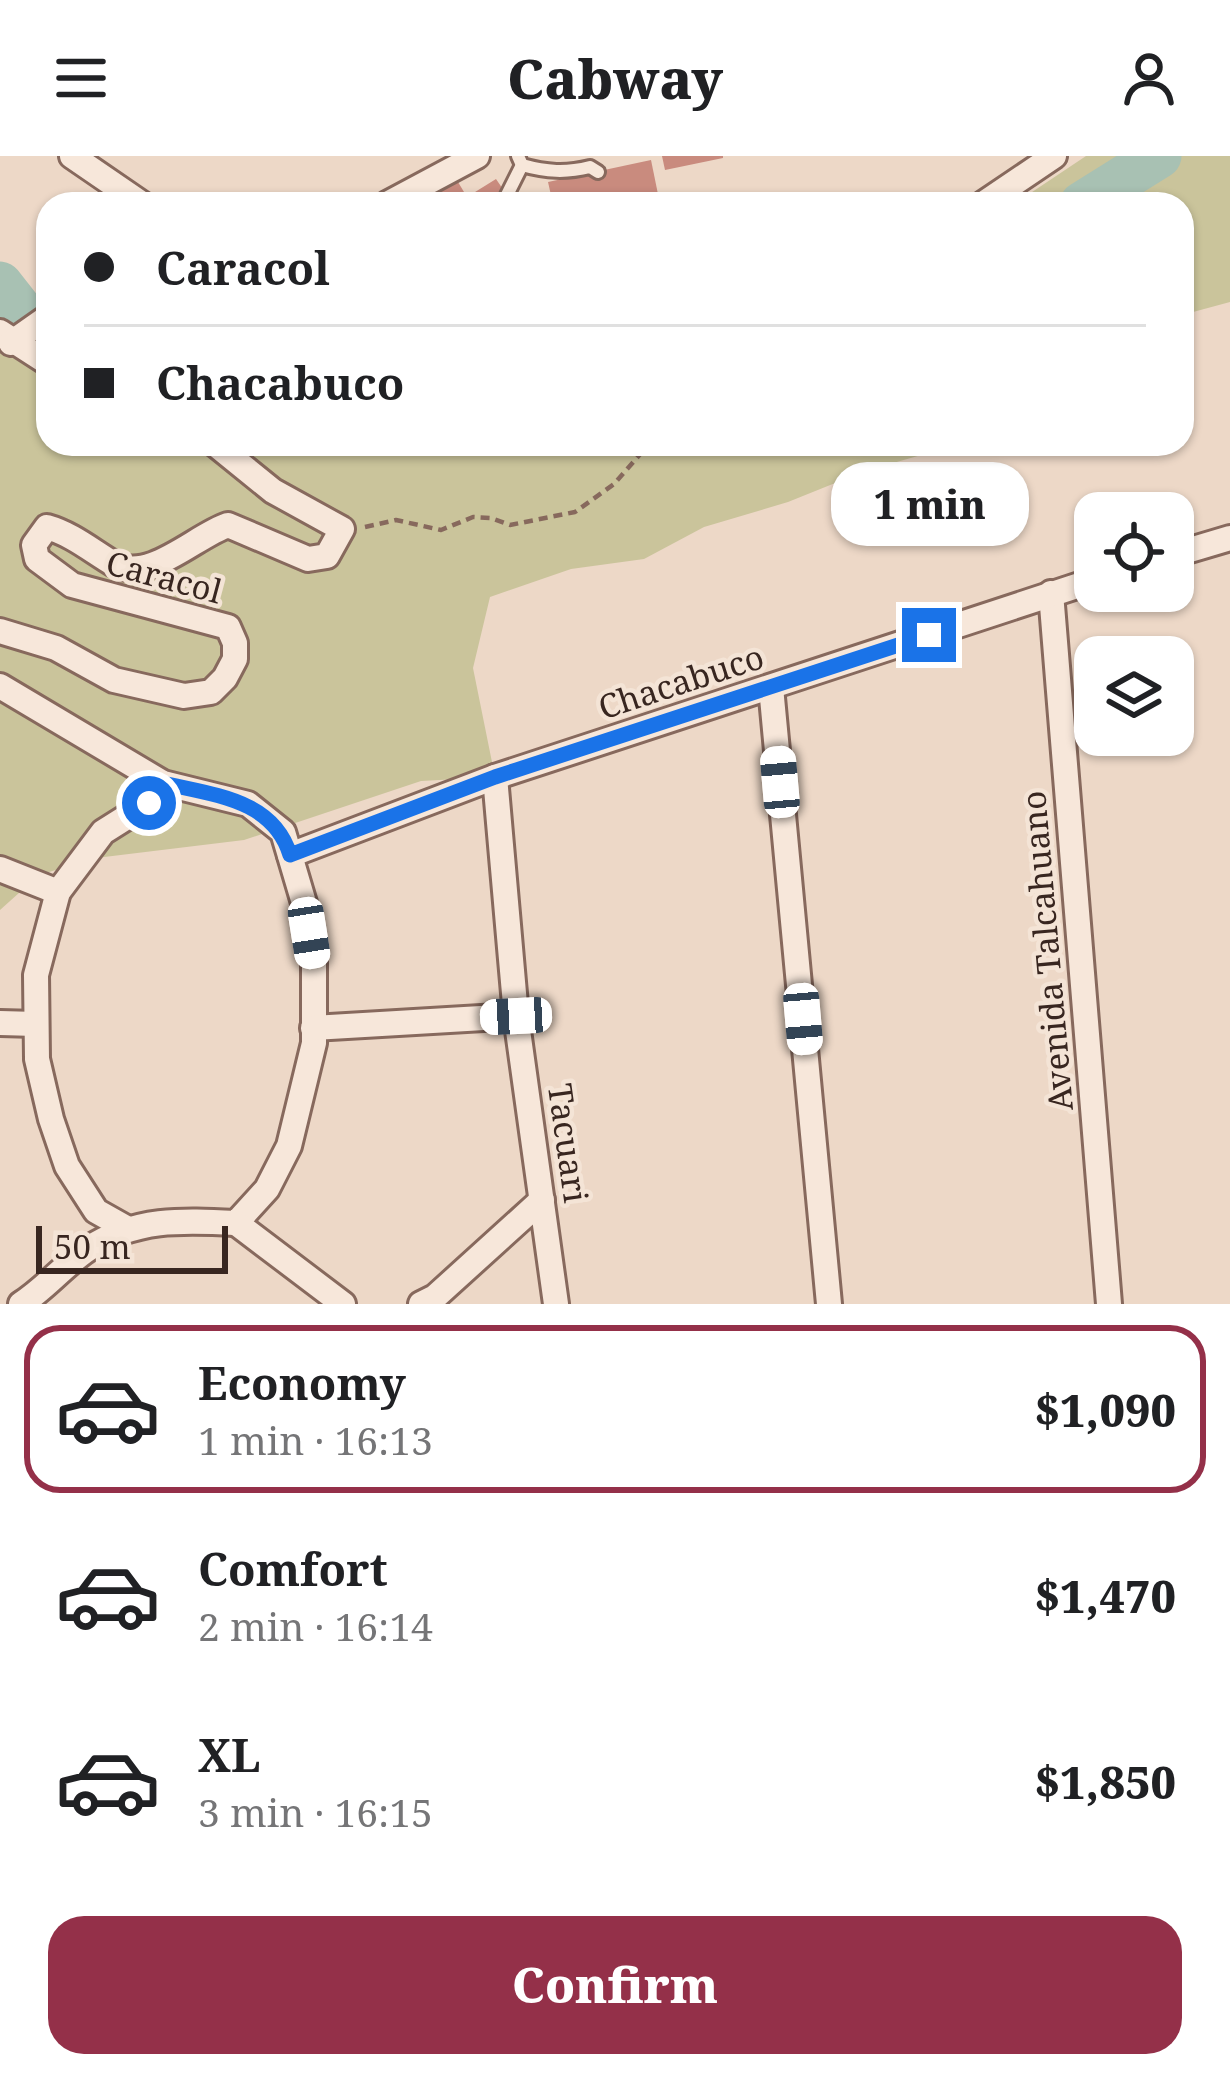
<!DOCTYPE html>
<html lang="en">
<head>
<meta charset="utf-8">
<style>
	:root { --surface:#fff; --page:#f6f6f6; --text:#202124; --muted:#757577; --line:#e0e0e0; --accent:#943049 }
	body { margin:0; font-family:"Noto Serif",serif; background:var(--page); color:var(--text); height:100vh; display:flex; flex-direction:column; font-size:45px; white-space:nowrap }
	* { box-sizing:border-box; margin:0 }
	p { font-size:39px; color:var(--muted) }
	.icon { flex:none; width:66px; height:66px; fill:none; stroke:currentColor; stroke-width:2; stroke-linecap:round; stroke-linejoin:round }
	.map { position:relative; height:1148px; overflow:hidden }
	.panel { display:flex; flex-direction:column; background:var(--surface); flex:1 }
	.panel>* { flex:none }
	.guide { position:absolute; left:36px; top:36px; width:1158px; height:264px; border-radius:36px; box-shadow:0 3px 9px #0004; display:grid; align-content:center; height:264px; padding:0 48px; background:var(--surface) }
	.tools { position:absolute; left:1074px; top:336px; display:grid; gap:24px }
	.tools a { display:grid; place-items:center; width:120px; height:120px; border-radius:24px; background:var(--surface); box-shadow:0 3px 9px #0004; font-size:60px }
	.scale { position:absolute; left:36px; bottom:30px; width:192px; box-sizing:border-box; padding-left:12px; border:6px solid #382620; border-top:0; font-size:33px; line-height:42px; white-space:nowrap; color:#382620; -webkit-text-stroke:9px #f4e4d6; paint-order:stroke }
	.end { position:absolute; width:54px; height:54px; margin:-27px; border:15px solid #1a73e8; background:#fff; box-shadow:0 0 0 6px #fff }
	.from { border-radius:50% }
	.bubble { position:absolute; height:84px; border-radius:36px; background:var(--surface); box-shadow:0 3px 9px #0004; font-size:39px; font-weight:800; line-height:84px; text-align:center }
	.car { position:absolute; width:36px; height:72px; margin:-36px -18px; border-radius:15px; box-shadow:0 0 9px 3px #0007; background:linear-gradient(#fff 24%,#345 0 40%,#fff 0 76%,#345 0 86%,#fff 0) }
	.guide b { display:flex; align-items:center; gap:42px; height:114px; font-size:45px }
	.guide b+b { border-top:3px solid var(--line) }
	.guide i { width:30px; height:30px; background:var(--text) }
	ul { padding:21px 0 0; list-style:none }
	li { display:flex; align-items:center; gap:36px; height:168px; margin:0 24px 18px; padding:0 24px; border:6px solid transparent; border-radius:36px }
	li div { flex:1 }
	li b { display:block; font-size:45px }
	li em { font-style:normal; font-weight:800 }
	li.on { border-color:var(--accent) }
	li>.icon { width:108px; height:108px; stroke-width:1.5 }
	.cta { display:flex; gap:24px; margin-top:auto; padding:24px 48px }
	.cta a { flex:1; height:138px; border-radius:36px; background:var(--accent); color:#fff; font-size:48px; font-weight:800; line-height:138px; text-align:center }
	header { display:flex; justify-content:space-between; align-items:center; height:156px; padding:0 48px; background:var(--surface); font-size:54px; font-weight:800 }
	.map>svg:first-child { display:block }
</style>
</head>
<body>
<header><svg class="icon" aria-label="menu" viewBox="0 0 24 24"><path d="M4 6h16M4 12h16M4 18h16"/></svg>Cabway<svg class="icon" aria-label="person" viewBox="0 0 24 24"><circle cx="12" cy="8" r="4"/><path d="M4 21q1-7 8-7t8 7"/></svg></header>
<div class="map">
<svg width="1230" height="1148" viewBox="0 0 1230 1148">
	<rect width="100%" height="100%" fill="#edd8c7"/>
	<g fill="#cac49b">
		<polygon points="1086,0 1230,0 1230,146 1182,159 1182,48 1014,48"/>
		<polygon points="0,194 48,201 48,288 960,288 865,315 788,346 704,371 644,403 571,413 490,441 473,512 495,621 421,625 244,684 96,702 39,719 0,754"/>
	</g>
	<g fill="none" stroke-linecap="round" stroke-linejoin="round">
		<g stroke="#a8c1b3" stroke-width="45">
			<polyline points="1082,48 1159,0"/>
			<polyline points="0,128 22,156 48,165"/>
		</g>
	</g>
	<g fill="#c98b7e">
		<polygon points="662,0 723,0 723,2 665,14"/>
		<polygon points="651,4 660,48 553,48 548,26"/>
		<polygon points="496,23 513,48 443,48 439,36 458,26 467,41"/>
	</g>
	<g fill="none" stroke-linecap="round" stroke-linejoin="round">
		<g stroke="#87695d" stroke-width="18">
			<g id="lane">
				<path d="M 518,0 L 522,9 C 547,16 566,17 590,11 L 598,16"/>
				<polyline points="507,39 522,9"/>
			</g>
		</g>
		<g stroke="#87695d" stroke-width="30">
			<g id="street">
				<polyline points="72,0 142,48"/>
				<polyline points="387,48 477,0"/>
				<polyline points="983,48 1054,0"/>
				<polyline points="0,176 48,207"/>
				<polyline points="11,187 48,161"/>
				<polyline points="1173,399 1230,382"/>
				<polyline points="1051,437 1109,1148"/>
				<path d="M 0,475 L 56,492 L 114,524 L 184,540 L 211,536 L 225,522 L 235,503 L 235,487 L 228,471 L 72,429 L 37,403 L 34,389 L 47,371 C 72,378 92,395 114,408 C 150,427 195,380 228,369 L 308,403 L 327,400 L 342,373 L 273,335 L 215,288"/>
				<path d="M 0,530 L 163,627 L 248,648 L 283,676 L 304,747 L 314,807 L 314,887 L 289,990 L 267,1033 L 236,1067 C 182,1064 135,1062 88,1093 C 64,1109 46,1132 21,1148"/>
				<polyline points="771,531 829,1148"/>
				<polyline points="495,621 516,860 556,1148"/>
				<polyline points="290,699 495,621 1095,424"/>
				<polyline points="0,713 58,736"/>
				<polyline points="0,867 36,868"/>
				<polyline points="313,872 516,860"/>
				<polyline points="236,1067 343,1148"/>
				<polyline points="128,1073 96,1055 67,1010 51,963 37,903 36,819 58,736 103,676 149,647 163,627"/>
				<polyline points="421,1148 435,1141 542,1044"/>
			</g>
		</g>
		<polyline stroke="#87695d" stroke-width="4.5" stroke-dasharray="9 6" stroke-linecap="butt" points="365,371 396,364 441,374 473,361 491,362 510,369 575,356 614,328 649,288"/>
		<use href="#lane" stroke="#f7e7da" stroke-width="12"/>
		<use href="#street" stroke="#f7e7da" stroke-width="24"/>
	</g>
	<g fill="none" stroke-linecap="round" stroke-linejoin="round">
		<path stroke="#1a73e8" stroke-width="15" d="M 149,647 L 163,627 C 213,639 273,643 290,699 L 495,621 L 929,479"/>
	</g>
	<g text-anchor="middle" stroke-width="9" stroke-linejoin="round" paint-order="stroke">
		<g font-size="33" fill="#382620" stroke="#f4e4d6">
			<text transform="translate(164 421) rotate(15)" y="12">Caracol</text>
			<text transform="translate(681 526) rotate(-18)" y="12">Chacabuco</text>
			<text transform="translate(1047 795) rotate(-95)" y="12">Avenida Talcahuano</text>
			<text transform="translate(568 987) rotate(82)" y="12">Tacuari</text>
		</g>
	</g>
</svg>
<div class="tools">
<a><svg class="icon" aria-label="locate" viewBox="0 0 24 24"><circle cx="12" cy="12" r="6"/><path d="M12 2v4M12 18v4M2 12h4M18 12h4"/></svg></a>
<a><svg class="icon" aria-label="layers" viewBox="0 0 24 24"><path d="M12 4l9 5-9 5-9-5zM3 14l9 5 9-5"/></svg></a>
</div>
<div class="scale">50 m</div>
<i class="end from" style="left:149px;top:647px"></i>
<i class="end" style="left:929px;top:479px"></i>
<div class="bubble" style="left:831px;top:306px;width:198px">1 min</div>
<i class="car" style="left:780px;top:626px;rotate:355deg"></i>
<i class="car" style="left:309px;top:777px;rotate:171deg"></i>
<i class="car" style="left:516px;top:860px;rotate:267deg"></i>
<i class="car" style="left:803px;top:863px;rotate:175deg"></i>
<div class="guide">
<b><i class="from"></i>Caracol</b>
<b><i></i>Chacabuco</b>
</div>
</div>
<section class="panel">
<ul>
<li class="on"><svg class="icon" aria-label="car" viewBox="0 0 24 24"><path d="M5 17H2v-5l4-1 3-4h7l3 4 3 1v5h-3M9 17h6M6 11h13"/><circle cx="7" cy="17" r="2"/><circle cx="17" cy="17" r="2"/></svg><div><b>Economy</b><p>1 min · 16:13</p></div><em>$1,090</em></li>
<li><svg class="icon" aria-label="car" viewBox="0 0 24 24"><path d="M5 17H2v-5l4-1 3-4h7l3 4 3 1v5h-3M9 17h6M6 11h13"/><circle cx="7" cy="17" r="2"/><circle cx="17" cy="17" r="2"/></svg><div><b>Comfort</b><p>2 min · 16:14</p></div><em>$1,470</em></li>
<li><svg class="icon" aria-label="car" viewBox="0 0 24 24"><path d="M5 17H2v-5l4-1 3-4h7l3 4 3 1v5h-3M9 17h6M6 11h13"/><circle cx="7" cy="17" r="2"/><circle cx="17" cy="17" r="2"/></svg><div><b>XL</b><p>3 min · 16:15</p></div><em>$1,850</em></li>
</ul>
<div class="cta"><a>Confirm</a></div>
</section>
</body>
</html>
